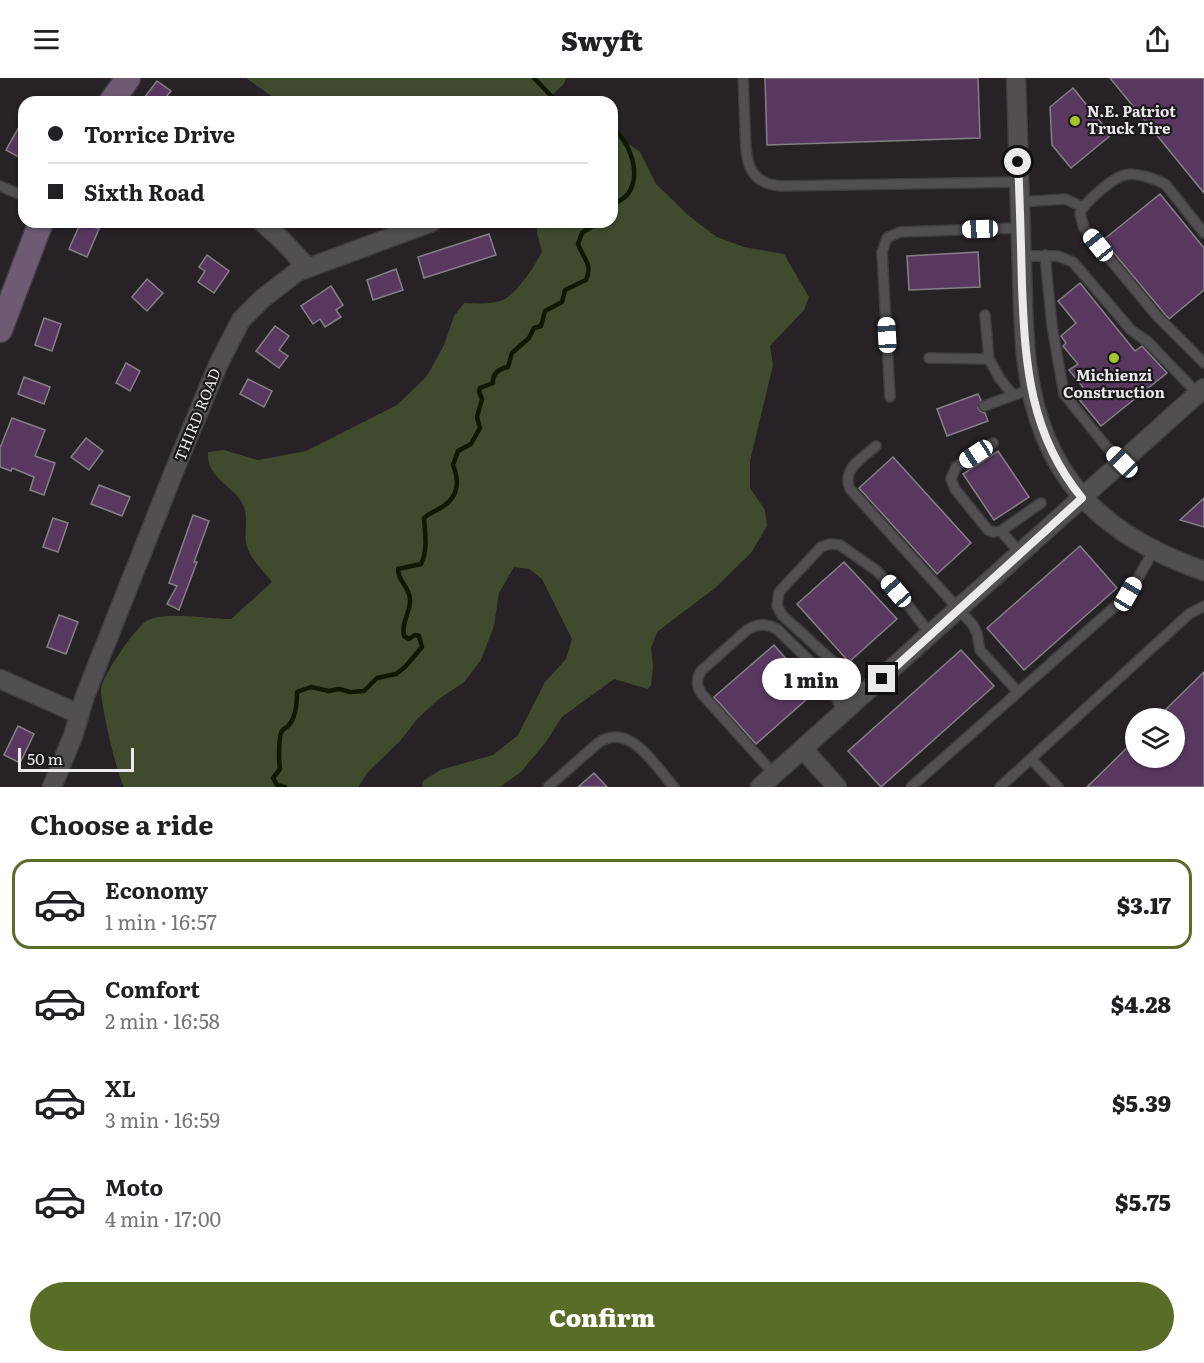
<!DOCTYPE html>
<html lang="en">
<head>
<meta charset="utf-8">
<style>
	:root { --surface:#fff; --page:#f2f2f2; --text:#202124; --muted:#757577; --line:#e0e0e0; --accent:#5a6d26 }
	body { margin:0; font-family:Literata,serif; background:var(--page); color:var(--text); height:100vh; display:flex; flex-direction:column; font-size:22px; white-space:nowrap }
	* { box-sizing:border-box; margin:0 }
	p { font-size:20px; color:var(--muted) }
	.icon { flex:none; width:33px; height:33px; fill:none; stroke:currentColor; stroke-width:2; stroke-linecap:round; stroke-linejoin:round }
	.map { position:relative; height:709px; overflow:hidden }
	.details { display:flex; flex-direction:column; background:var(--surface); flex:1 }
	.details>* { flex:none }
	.guide { position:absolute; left:18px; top:18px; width:600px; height:132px; border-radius:18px; box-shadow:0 2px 4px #0004; display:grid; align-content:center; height:132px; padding:0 30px; background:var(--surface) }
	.fabs { position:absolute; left:1125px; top:630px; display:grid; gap:12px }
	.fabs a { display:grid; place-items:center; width:60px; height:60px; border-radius:50%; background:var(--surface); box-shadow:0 2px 4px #0004; font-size:30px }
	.scale { position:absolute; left:18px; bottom:15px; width:116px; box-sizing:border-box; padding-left:6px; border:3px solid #ebe9ec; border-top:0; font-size:16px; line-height:21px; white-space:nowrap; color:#ebe9ec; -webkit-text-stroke:4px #1c191d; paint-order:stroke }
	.end { position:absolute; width:27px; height:27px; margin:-14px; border:8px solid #ebe9ec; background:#111; box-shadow:0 0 0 3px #111 }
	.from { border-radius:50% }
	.bubble { position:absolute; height:42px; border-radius:21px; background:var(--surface); box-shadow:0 2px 4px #0004; font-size:20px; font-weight:800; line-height:42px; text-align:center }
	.car { position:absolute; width:18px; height:36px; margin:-18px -9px; border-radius:8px; box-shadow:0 0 4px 2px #0007; background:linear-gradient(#fff 24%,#345 0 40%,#fff 0 76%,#345 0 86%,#fff 0) }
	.guide b { display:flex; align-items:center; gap:21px; height:57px; font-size:22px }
	.guide b+b { border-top:2px solid var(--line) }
	.guide i { width:15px; height:15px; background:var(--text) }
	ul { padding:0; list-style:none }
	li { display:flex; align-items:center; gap:18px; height:90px; margin:0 12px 9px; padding:0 18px; border:3px solid transparent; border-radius:18px }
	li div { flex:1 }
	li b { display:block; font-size:22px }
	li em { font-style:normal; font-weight:800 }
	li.active { border-color:var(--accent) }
	li>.icon { width:54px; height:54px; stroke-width:1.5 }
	h2 { padding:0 30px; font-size:27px; line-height:72px }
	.button { display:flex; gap:12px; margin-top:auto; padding:12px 30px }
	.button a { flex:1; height:69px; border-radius:36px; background:var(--accent); color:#fff; font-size:24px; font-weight:800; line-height:69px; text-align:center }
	header { display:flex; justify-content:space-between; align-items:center; height:78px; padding:0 30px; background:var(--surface); font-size:27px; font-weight:800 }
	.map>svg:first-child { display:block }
</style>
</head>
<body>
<header><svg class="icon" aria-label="menu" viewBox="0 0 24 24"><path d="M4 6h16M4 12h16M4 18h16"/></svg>Swyft<svg class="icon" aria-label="share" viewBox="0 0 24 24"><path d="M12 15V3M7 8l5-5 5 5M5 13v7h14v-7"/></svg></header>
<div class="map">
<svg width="1204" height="709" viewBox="0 0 1204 709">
	<rect width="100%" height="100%" fill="#262226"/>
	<g fill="#404a2d">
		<polygon points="246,0 566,0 564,6 544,24 280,24"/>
		<path d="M 617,58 L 640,74 L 656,106 L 689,138 L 717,159 L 744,169 L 784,176 L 809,219 L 804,232 L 770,268 L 773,287 L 750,383 L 750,410 L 765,432 L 767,448 L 751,475 L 715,510 L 657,554 L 651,570 L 653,589 L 651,607 L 648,611 L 614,601 L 562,639 L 546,664 L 521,694 L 500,709 L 422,709 L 423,703 L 440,692 L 493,677 L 518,657 L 545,604 L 566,581 L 572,561 L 542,501 L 529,491 L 514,489 L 499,515 L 494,548 L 481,582 L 464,604 L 439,621 L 418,640 L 400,663 L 368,694 L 358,709 L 124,709 C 117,697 100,624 101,610 C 103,597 136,548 148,542 C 169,533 207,541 231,541 L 272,504 C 263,492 249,480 246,465 C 244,453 249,439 243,427 C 234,407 206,401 208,374 L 224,372 L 258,382 L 306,373 L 397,327 L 427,298 L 444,267 L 454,238 L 464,225 C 477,225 491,227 503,222 C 518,214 534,189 542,174 L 537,155 L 537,144 L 612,144 L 612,79 Z"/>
	</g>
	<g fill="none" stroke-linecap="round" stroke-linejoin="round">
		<g stroke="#111802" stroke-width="4.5">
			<polyline points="534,0 557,24"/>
			<path d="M 612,50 C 630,64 642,95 628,116 C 624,121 617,124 612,128"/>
			<path d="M 285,709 L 277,707 L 273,700 L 280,691 C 279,685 278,659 282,653 C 285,649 286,651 289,647 C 296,639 297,624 297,614 L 311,609 L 329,613 L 339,611 L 350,614 L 364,613 L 377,600 L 396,596 L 405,589 L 422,569 L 419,558 L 415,557 L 409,561 L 404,558 C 401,543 411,534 410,521 C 408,506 398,504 398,491 L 421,486 C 428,472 425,456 424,440 C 428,436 431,435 437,432 C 457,422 461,407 453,387 L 458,373 L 471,366 L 480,350 L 477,339 L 482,321 L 479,314 L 480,310 L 493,305 C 492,295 499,291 508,289 L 512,275 L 529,260 L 534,250 L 541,248 L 545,233 L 562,224 L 565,212 L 586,202 C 593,186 583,180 578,166 L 582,155 L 599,144"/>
		</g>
	</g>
	<g fill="#58385f" stroke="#848085" stroke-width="1.5">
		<polygon points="765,0 978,0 980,60 767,67"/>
		<polygon points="1110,0 1204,0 1204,115"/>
		<polygon points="157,3 171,13 162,24 141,24"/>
		<polygon points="1073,10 1111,57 1071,90 1052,67 1050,29"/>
		<polygon points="24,40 24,82 6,72"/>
		<polygon points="1160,116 1204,170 1204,212 1169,241 1103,162"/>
		<polygon points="81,144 99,151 87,179 69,171"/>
		<polygon points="489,156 496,177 424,200 418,179"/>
		<polygon points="978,174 980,209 909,212 907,178"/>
		<polygon points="207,177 229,193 214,215 198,204 205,193 199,189"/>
		<polygon points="396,191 403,212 373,222 367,202"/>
		<polygon points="147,201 163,215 147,233 132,219"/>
		<polygon points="1080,205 1135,273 1142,268 1167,295 1101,348 1078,320 1086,313 1069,292 1078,286 1063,268 1066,265 1061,258 1076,245 1058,223"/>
		<polygon points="331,208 343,227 336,232 341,239 325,249 320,241 313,246 301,228"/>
		<polygon points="44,240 61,246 52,273 35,267"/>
		<polygon points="275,248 289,258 279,272 288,278 279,290 256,273"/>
		<polygon points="126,285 140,293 130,313 116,305"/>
		<polygon points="24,299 50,309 44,326 18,316"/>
		<polygon points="248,301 272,313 264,329 240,316"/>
		<polygon points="978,316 981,322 978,330 980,333 985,335 988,343 947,358 937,331"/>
		<polygon points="12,340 45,352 35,378 55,385 44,417 30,412 34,399 12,390 11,393 0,389 0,370"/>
		<polygon points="86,360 103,373 89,392 71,379"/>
		<polygon points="998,373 1029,419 994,442 963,396"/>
		<polygon points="893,379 971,465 937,496 859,410"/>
		<polygon points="99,407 130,419 122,438 91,426"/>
		<polygon points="1204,420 1204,449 1180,442"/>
		<polygon points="193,437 209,443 194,484 197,484 179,532 167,526 177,508 169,505"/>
		<polygon points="53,440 68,445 58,474 43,469"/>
		<polygon points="1080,468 1117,510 1024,592 987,550"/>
		<polygon points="844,484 897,541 849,584 797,526"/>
		<polygon points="59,537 78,544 66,576 47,569"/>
		<polygon points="774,567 815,614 756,666 714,619"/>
		<polygon points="961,572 994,608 881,709 848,673"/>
		<polygon points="1204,594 1204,709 1087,709 1136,661 1136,680 1174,680 1174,640 1157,640"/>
		<polygon points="18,648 34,656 20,685 4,677"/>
		<polygon points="594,695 607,709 578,709"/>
	</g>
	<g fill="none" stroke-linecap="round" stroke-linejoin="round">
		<g stroke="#3f3d40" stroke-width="12">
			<g id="service">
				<path d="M 743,0 C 744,16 744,32 745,48 C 746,76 744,106 781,108 L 1019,104"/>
				<polyline points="0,108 24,118"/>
				<polyline points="1019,124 1065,121 1083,129"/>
				<path d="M 1204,155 L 1166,107 C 1157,101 1136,94 1125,97 C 1114,99 1083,125 1080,136 L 1084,150 L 1157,238 L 1204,285"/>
				<polyline points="1045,177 1052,248 1064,316 1105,367 1122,384"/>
				<polyline points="1021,178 1058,178 1073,184 1131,252 1148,264 1198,316"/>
				<polyline points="985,237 989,281 1000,301 1013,317"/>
				<polyline points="929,280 989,281"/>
				<polyline points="890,319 882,174 887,160 900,154 1020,150"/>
				<polyline points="984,328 1031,311"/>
				<polyline points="993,365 956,389 951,401 955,411 988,452 993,454 1001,453 1041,425"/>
				<path d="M 876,368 C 863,380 841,391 850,411 L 973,547 L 977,555 L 980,572 L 1018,614"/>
				<polyline points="1001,453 1021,476"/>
				<polyline points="865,615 852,601 782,537 777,528 779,514 821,469 830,466 840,467 877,493 907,526 931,557"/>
				<polyline points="1031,681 1058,709"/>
				<path d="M 774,696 L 701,615 C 696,607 696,600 702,592 L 747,552 C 758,545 768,545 778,552 L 822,595 L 844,634"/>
				<path d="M 548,709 L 598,665 C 630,643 655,688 674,709"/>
				<polyline points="911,709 1129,516 1154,472"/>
				<polyline points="1000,709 1189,536 1204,528"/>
			</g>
		</g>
		<g stroke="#3f3d40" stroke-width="21">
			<g id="minor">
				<path d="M 1016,0 C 1018,64 1020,127 1022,191 C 1023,223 1023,254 1027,286 C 1041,398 1100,457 1204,493"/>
				<polyline points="262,144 281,161 307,189"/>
				<polyline points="0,601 79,636"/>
				<polyline points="803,671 837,709"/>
				<polyline points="52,709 73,658 85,618 177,386 218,287 241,242 263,220 297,194 432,144"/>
				<polyline points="760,709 1204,310"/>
			</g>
		</g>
		<g stroke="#3f3d40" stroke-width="27">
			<g id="secondary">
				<polyline points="111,24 128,0"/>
				<polyline points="0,252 41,144"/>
			</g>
		</g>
		<use href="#service" stroke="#524f53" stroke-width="9"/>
		<use href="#minor" stroke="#524f53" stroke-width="18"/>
		<use href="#secondary" stroke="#6e5a73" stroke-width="24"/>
	</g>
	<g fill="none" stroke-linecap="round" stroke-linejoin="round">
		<path stroke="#ebe9ec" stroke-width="8" d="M 882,601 L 1082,420 C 1030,357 1025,287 1022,208 C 1021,166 1020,125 1018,84"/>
	</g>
	<g fill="#a2c929" stroke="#1c191d" stroke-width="2">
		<circle cx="1075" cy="43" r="6"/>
		<circle cx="1114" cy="280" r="6"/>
	</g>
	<g text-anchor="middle" stroke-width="4.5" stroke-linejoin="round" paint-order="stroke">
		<g font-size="15" font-weight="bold" fill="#ebe9ec" stroke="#1c191d" text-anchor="start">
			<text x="1087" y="39">N.E. Patriot<tspan x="1087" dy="17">Truck Tire</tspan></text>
			<text x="1114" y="303" text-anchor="middle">Michienzi<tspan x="1114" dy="17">Construction</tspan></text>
		</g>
		<g font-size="15" fill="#ebe9ec" stroke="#1c191d">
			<text transform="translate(198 337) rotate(-68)" y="5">THIRD ROAD</text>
		</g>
	</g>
</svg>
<div class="fabs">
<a><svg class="icon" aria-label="layers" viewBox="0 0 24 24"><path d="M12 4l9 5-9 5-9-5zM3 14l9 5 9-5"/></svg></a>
</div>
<div class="scale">50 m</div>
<i class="end from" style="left:1018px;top:84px"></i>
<i class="end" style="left:882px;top:601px"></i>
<div class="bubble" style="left:762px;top:580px;width:99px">1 min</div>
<i class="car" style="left:980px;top:151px;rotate:268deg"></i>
<i class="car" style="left:1098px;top:167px;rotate:321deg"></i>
<i class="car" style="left:887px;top:257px;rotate:357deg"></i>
<i class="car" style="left:976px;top:376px;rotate:237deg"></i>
<i class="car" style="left:1122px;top:384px;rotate:315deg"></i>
<i class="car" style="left:896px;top:513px;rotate:319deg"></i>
<i class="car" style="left:1128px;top:516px;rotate:30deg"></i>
<div class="guide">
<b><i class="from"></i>Torrice Drive</b>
<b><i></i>Sixth Road</b>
</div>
</div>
<section class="details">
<h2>Choose a ride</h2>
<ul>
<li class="active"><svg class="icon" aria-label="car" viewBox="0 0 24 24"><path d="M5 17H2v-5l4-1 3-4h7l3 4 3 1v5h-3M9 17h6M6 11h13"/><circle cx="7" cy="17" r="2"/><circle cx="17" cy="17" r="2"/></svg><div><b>Economy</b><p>1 min · 16:57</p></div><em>$3.17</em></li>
<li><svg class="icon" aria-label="car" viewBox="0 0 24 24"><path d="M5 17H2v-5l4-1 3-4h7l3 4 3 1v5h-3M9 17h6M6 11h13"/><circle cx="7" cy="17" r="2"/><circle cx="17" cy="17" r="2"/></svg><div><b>Comfort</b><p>2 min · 16:58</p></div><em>$4.28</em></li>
<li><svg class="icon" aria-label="car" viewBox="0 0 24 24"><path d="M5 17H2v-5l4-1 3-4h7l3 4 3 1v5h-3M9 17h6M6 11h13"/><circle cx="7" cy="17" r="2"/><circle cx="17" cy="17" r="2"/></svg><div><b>XL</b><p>3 min · 16:59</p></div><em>$5.39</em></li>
<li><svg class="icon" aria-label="car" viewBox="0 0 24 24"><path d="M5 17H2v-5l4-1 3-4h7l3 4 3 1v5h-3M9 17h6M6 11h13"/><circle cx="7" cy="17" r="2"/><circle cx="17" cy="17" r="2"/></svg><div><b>Moto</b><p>4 min · 17:00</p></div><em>$5.75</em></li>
</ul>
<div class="button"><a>Confirm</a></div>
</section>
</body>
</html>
